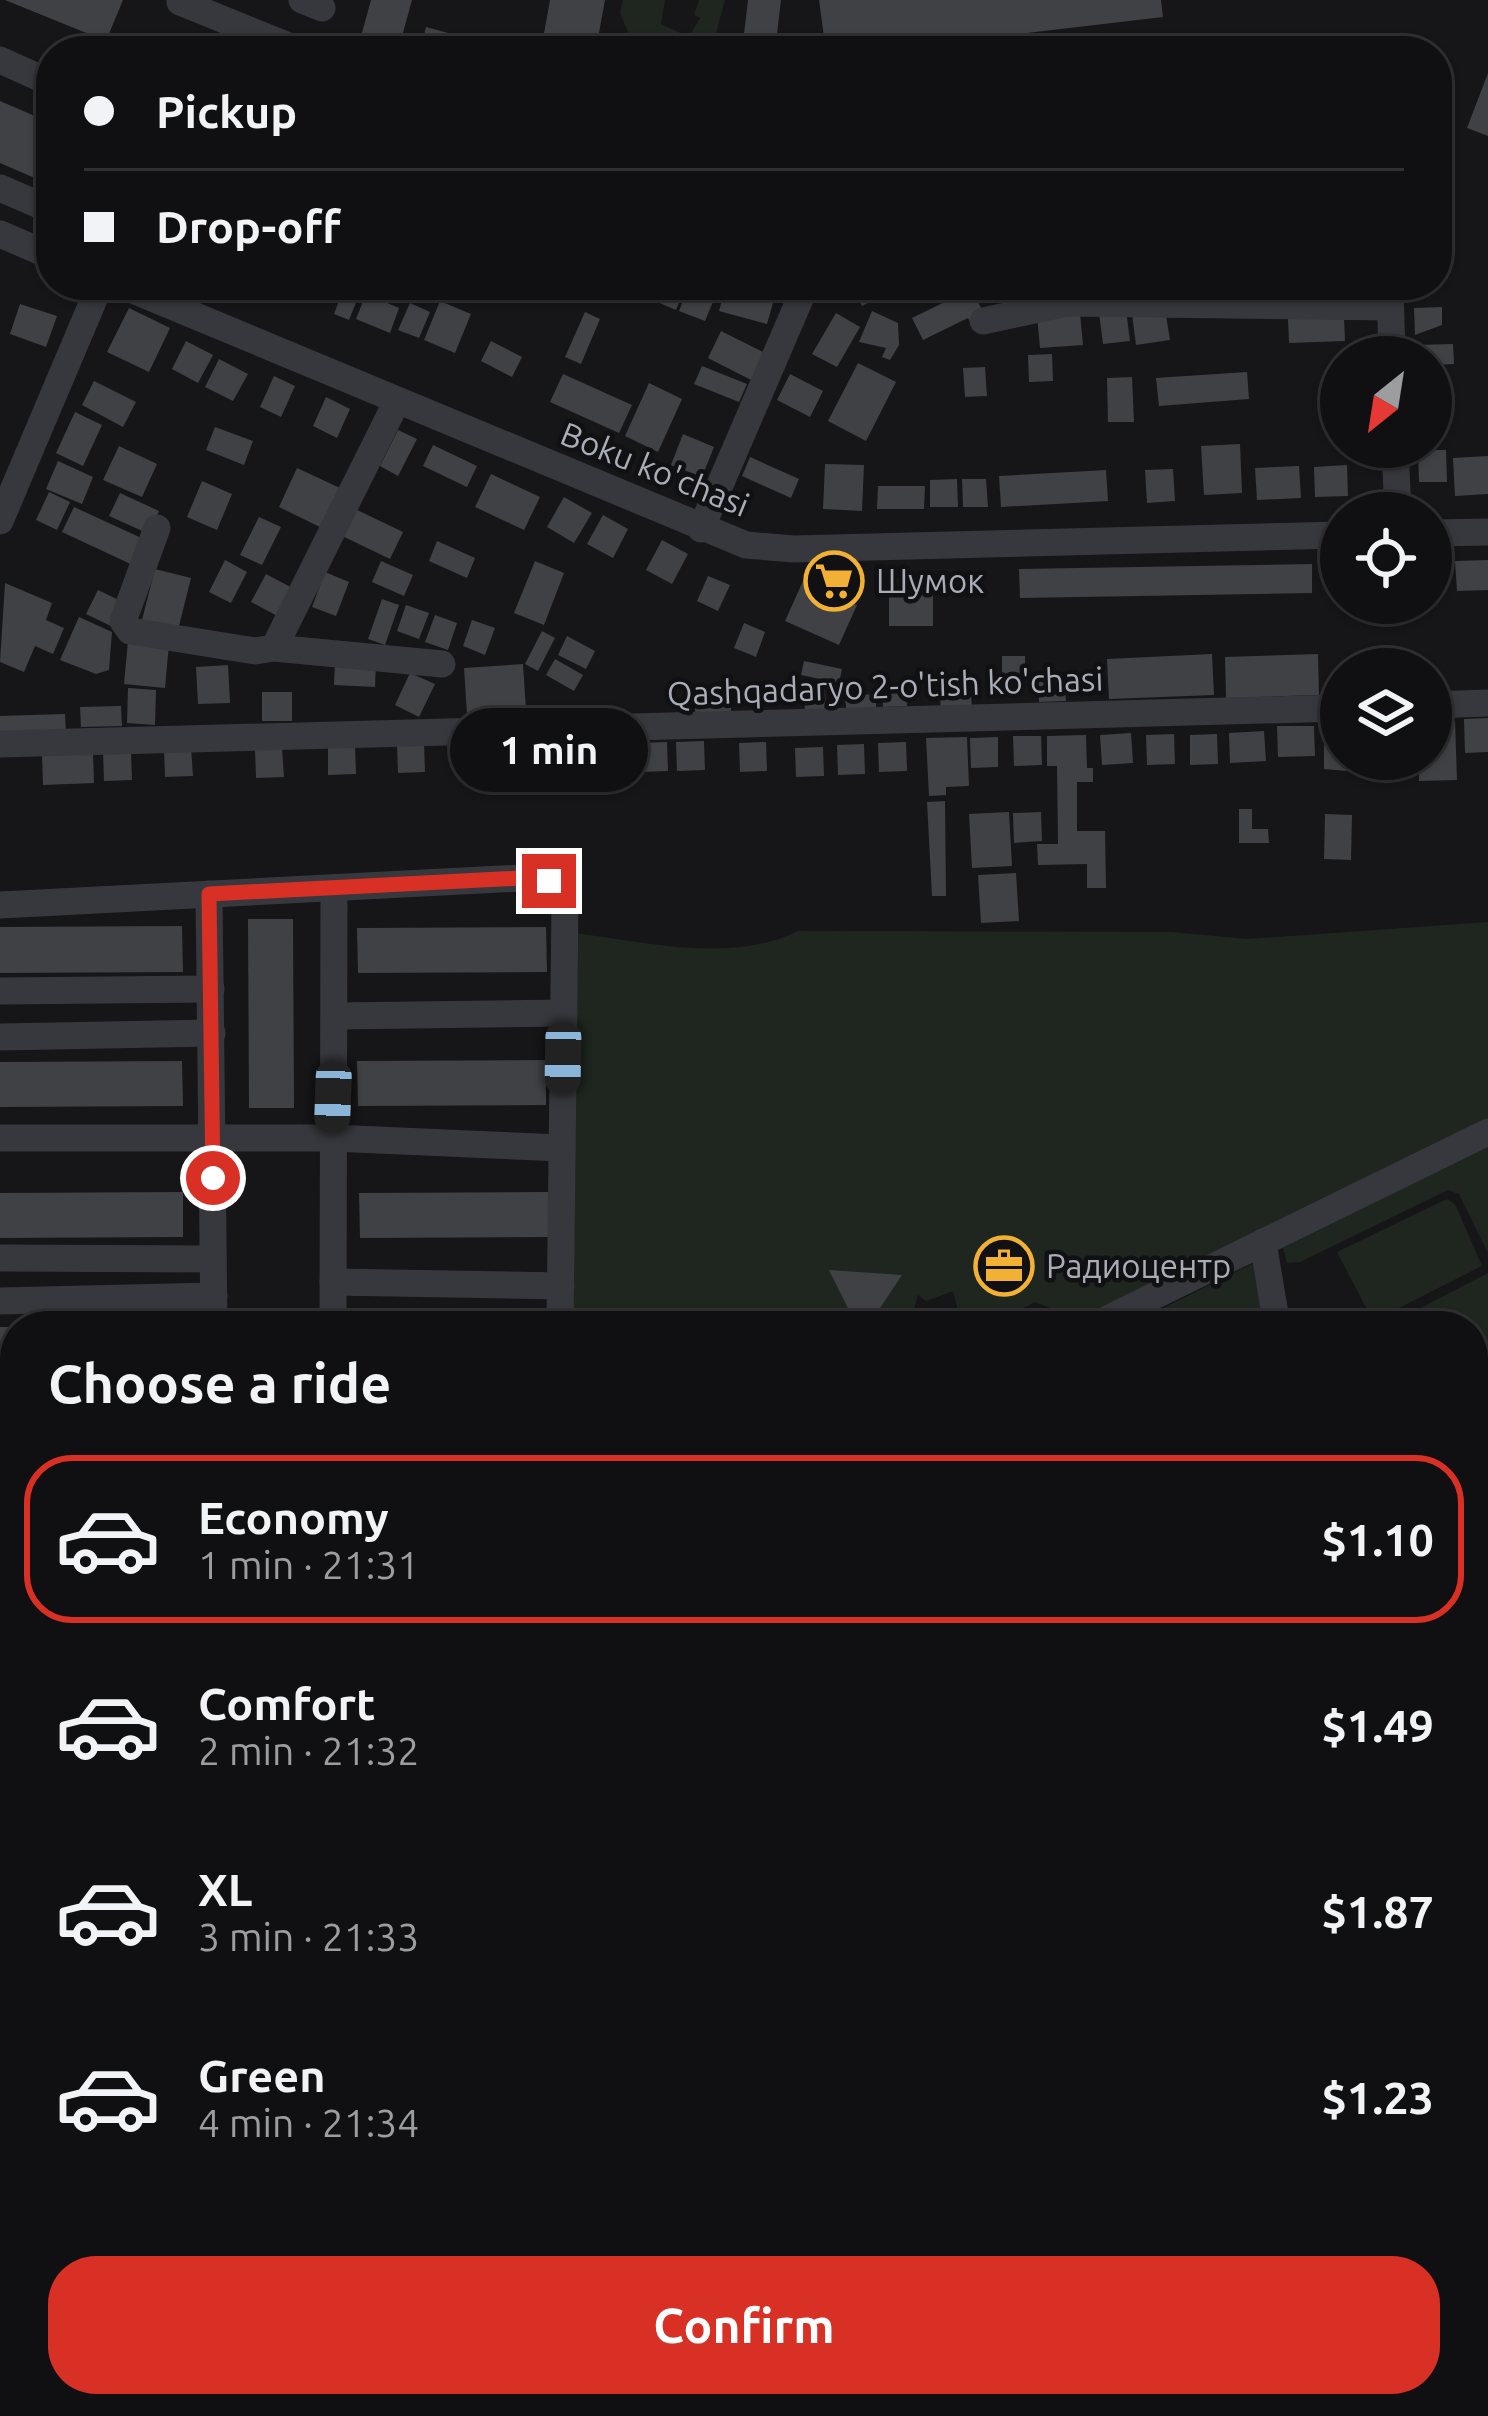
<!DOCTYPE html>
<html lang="en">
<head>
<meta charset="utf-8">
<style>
	:root { --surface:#101012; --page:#19191b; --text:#f1f3f6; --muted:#9c9d9f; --line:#303032; --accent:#d93025 }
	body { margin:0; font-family:Ubuntu,sans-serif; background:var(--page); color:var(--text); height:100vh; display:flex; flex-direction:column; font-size:45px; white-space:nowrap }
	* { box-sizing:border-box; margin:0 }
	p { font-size:39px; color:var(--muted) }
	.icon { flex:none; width:66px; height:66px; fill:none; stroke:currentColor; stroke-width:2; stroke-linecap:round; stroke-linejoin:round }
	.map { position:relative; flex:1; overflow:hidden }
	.details { position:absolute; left:0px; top:1311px; width:1488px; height:1107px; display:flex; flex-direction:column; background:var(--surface); border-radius:48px 48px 0 0; box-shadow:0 3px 9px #0004,0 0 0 3px var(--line) }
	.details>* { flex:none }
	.guide { position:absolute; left:36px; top:36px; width:1416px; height:264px; border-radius:48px; box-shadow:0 3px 9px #0004,0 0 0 3px var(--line); display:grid; align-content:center; height:264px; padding:0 48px; background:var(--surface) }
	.needle { width:78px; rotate:210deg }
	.tools { position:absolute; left:1320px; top:336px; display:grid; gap:24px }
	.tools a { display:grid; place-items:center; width:132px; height:132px; border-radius:50%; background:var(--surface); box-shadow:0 3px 9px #0004,0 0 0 3px var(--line); font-size:60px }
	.end { position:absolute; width:54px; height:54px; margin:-27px; border:15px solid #d93025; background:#fff; box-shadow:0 0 0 6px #fff }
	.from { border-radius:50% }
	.bubble { position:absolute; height:84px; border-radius:42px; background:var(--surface); box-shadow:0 3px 9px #0004,0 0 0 3px var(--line); font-size:39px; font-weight:700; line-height:84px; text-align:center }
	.car { position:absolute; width:36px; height:72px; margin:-36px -18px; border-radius:15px; box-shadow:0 0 9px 3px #0007; background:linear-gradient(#222 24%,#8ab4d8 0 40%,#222 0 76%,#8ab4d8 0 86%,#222 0) }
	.guide b { display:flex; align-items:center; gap:42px; height:114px; font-size:45px }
	.guide b+b { border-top:3px solid var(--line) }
	.guide i { width:30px; height:30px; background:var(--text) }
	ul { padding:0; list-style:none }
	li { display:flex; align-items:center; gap:36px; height:168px; margin:0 24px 18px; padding:0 24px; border:6px solid transparent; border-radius:48px }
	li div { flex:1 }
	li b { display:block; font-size:45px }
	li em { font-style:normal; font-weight:700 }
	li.active { border-color:var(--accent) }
	li>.icon { width:108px; height:108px; stroke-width:1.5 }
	h2 { padding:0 48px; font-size:54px; line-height:144px }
	.action { display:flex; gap:24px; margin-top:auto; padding:24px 48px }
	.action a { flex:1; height:138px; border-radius:48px; background:var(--accent); color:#fff; font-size:48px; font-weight:700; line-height:138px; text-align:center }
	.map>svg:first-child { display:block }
</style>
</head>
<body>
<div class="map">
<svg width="1488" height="2416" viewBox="0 0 1488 2416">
	<rect width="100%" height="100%" fill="#161618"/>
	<g fill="#1e261f">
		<polygon points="623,0 665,0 661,24 689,37 700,18 694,15 699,0 725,0 711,51 636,51 620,13"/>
		<path d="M 1488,922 L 1488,1119 L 1078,1319 L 1035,1302 L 989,1326 L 962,1326 L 953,1291 L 926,1301 L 918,1295 L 909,1326 L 572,1326 L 575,933 C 645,942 732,964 798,931 L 1172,932 L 1247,939 Z"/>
		<polygon points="1488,1146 1488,1253 1459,1194 1448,1190 1300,1262 1287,1263 1283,1248"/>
		<polygon points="1447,1199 1455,1204 1482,1266 1373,1321 1337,1252"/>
		<polygon points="1254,1263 1265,1326 1127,1326"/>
		<polygon points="1488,1273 1488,1432 1473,1455 1473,1326 1386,1326"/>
	</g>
	<g fill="#404145">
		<polygon points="5,0 123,0 106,41"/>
		<polygon points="371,0 412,0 398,51 357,51"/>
		<polygon points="550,0 605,0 596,49 543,39"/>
		<polygon points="748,0 781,0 775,51 742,51"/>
		<polygon points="819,0 1161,0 1163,17 950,42 951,51 826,51"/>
		<polygon points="426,27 489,44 487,51 420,51"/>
		<polygon points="1488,73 1488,136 1467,128"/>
		<polygon points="0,101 51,123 51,185 0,163"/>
		<polygon points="1437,208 1447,208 1450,266 1437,267"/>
		<polygon points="284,285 330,285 322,302"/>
		<polygon points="345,285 363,285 349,320 334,314"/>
		<polygon points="655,285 686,285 676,310 650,299"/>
		<polygon points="689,285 720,285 705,321 679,311"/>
		<polygon points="726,285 775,296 767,324 719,311"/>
		<polygon points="851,285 879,285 884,294 862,306"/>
		<polygon points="993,285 1030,285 1035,295 1005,309"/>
		<polygon points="1328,285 1376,285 1377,302 1329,304"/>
		<polygon points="971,289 986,317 971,324 968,318 923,340 912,318"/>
		<polygon points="366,294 399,308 390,333 356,319"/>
		<polygon points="440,301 471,314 455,353 424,340"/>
		<polygon points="410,303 430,312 419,338 398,330"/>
		<polygon points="20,304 57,316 46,347 10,334"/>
		<polygon points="1442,307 1442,325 1415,335 1414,308"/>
		<polygon points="129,308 170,328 149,372 107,352"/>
		<polygon points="1165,309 1170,340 1136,345 1132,314"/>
		<polygon points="1126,310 1130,341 1103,344 1099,313"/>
		<polygon points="872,311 898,323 899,345 890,360 882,357 886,348 859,342"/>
		<polygon points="585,312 600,319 581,364 565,357"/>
		<polygon points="836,313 860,327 837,367 812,354"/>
		<polygon points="1080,313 1083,345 1040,348 1037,316"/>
		<polygon points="1344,317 1345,341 1289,343 1288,319"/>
		<polygon points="721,331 769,355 755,382 708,358"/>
		<polygon points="186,341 213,355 198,383 172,369"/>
		<polygon points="491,341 522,357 512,377 481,361"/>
		<polygon points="1453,344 1454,364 1431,365 1431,357 1417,357 1416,345"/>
		<polygon points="1052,354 1053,381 1029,382 1028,355"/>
		<polygon points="219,359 248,374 233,401 205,387"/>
		<polygon points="858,363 896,382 866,441 828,421"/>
		<polygon points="702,366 747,384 739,402 694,384"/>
		<polygon points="985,367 987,396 965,397 963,368"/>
		<polygon points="1247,372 1249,399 1159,406 1156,378"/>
		<polygon points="563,374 632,405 619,433 550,402"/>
		<polygon points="790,374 823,391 810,417 777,400"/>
		<polygon points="274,376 295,386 281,417 260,407"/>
		<polygon points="1132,377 1134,422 1108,422 1107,378"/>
		<polygon points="94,381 136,402 123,427 82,405"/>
		<polygon points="649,383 682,399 658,452 625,436"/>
		<polygon points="326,397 350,409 337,438 313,426"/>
		<polygon points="75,412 102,425 83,466 56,453"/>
		<polygon points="215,427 253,441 244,465 206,450"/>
		<polygon points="398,430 417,439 398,476 380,466"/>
		<polygon points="683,434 714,447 702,477 671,465"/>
		<polygon points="1240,444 1242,493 1204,495 1201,446"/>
		<polygon points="433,445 477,466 467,487 423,466"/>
		<polygon points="119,446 157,464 142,497 103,480"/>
		<polygon points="1418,450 1446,450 1447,482 1419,482"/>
		<polygon points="1488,456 1488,494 1455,496 1453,458"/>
		<polygon points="750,457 799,479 791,498 742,476"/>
		<polygon points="58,461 93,477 82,504 46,489"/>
		<polygon points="825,464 864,465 862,511 823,509"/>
		<polygon points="1347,465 1348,496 1315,497 1314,467"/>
		<polygon points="1299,466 1301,498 1257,500 1255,468"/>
		<polygon points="297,468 340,488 322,528 279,507"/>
		<polygon points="1173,469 1175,501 1147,503 1145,470"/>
		<polygon points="1106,470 1108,501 1001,507 999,476"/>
		<polygon points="491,474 540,497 524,530 475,507"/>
		<polygon points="957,479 958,507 930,507 930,480"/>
		<polygon points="962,479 986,479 988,507 963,507"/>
		<polygon points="202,481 232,494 217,530 187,517"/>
		<polygon points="878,486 925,486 924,509 877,509"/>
		<polygon points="49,492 70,502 57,530 36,520"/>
		<polygon points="120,493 159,511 149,534 109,516"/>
		<polygon points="564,497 592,513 574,543 547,527"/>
		<polygon points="74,507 148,541 137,567 62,532"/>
		<polygon points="351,507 403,532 390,559 338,534"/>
		<polygon points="603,515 628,529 613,558 587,544"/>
		<polygon points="259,517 281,527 262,565 240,555"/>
		<polygon points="662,540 688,554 672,584 646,570"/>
		<polygon points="437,541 475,558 467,578 429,561"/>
		<polygon points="225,560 247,572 231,603 209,592"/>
		<polygon points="1488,560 1488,590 1457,591 1455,561"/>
		<polygon points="381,561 413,575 404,596 372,582"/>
		<polygon points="535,561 564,573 544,625 514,613"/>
		<polygon points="1312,564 1312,593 1020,598 1019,569"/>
		<polygon points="155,569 191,578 178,630 142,620"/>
		<polygon points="325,572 349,582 336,616 312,607"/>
		<polygon points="266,574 298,591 283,619 251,602"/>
		<polygon points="708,576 730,585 718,611 697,601"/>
		<rect x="889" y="577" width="44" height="49"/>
		<polygon points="803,581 857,605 839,645 785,621"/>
		<polygon points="5,583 52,603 46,620 64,628 53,654 35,646 24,672 0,662"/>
		<polygon points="98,590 125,603 113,627 86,614"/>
		<polygon points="382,599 399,605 385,645 368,639"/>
		<polygon points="406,605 429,613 419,639 397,631"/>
		<polygon points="435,615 457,623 448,650 425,642"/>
		<polygon points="79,617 112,632 109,670 96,674 60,660"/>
		<polygon points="472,620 495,628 485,655 463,646"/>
		<polygon points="744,623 765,632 756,657 734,648"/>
		<polygon points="542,631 555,638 538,671 525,664"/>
		<polygon points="567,636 595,651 586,669 558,655"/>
		<polygon points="128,641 169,644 165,688 124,684"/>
		<polygon points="1212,654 1214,695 1109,699 1107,659"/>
		<polygon points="1318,654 1319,695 1226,698 1225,657"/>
		<rect x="1002" y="656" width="23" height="19"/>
		<polygon points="555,659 583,675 574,691 546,675"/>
		<polygon points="335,660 376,662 375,687 334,685"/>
		<polygon points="804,661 842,669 839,683 801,675"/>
		<polygon points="523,664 526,710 467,714 464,668"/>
		<polygon points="228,665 230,703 198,704 196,667"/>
		<polygon points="410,673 435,684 419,717 395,705"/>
		<polygon points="970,676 972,710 941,712 939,678"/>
		<polygon points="1064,679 1066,701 1039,702 1038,680"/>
		<polygon points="128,688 156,690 155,725 127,723"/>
		<polygon points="804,689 825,689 826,714 805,714"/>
		<polygon points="906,689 907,706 883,707 882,690"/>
		<rect x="262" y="692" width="30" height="29"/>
		<polygon points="875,694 877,716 847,718 845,696"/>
		<rect x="695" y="695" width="36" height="24"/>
		<polygon points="121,706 122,726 81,727 80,707"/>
		<polygon points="65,714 66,733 0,735 0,716"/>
		<polygon points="1488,718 1488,752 1465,753 1464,719"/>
		<polygon points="1431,721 1455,721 1457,780 1419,781 1419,759 1431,759"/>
		<polygon points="1277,726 1314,726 1315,756 1278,757"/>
		<polygon points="1324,726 1340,726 1341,759 1415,759 1415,777 1324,769"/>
		<polygon points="1264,731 1266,761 1230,763 1229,733"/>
		<polygon points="1131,733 1133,763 1102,765 1100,735"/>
		<polygon points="1174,734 1175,764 1147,765 1146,735"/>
		<polygon points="1217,734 1218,764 1190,765 1190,735"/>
		<polygon points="1086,735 1087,768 1093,768 1093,782 1077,782 1077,831 1105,831 1106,888 1087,888 1087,864 1038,865 1037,844 1058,844 1057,766 1047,766 1047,736"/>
		<polygon points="1013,736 1041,736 1042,765 1014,766"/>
		<polygon points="967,737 969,786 946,787 946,795 929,796 926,738"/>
		<polygon points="998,737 998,767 971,768 970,738"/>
		<polygon points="566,738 567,768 539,769 538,739"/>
		<polygon points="493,740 494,770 466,771 465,741"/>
		<polygon points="704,741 705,770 677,771 676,742"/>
		<polygon points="424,742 425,772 398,773 397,743"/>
		<polygon points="628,742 629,771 602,773 601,743"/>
		<polygon points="667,742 668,771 640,772 639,743"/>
		<polygon points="766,742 767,771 740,772 739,743"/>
		<polygon points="906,742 907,771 879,772 878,743"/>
		<polygon points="864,744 865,774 838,775 837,745"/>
		<polygon points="355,745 356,774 328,775 328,746"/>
		<polygon points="191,747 193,776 165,777 164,748"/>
		<polygon points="823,747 824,776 796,777 795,748"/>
		<polygon points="282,748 284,777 256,778 255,749"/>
		<polygon points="103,751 131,751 132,780 104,781"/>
		<polygon points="93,752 94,783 43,785 42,754"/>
		<polygon points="945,801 946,896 932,896 927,802"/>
		<polygon points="1239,809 1252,809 1252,829 1268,829 1269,843 1239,843"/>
		<polygon points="1009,812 1012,866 972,868 969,814"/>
		<polygon points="1041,812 1042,841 1014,843 1013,813"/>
		<polygon points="1325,814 1352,815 1351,860 1324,859"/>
		<polygon points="1016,873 1019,921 981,923 978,875"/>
		<polygon points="248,919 293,919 294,1108 249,1108"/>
		<polygon points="182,926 183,972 0,973 0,927"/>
		<polygon points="546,927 547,972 358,973 357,928"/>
		<polygon points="546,1060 546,1105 358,1106 357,1061"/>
		<polygon points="182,1061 183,1106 0,1107 0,1062"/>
		<polygon points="183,1192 183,1237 0,1238 0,1193"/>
		<polygon points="548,1192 548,1237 360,1238 359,1193"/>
		<polygon points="829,1270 902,1275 868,1326 857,1326"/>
		<rect x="0" y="1327" width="15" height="46"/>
		<polygon points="1488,1432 1488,1476 1473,1499 1473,1455"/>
		<rect x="0" y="1460" width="15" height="45"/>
		<rect x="0" y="1592" width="15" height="46"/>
		<rect x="0" y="1723" width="15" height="45"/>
		<polygon points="1488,1790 1488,1906 1473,1906 1473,1816"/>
		<rect x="0" y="1856" width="15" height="45"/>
		<polygon points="1473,1910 1488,1911 1488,1941 1473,1936"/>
		<polygon points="1488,1980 1488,2032 1473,2025"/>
		<rect x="0" y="1989" width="15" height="46"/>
		<polygon points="1488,2064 1488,2169 1473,2170 1473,2065"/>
		<polygon points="1488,2175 1488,2245 1473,2247 1473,2177"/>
		<polygon points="1488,2303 1488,2381 1473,2382 1473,2304"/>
		<polygon points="348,2403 386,2403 385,2415 348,2413"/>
		<polygon points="881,2403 927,2403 926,2416 879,2416"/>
		<polygon points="1430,2403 1431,2416 1299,2416 1298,2405"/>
		<polygon points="1488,2406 1488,2416 1442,2416 1441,2409"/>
	</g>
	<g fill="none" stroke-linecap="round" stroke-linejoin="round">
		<g stroke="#37383d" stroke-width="27">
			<polyline points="302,0 322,8"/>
			<polyline points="180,2 301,51"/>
			<polyline points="0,60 51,83"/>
			<polyline points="0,188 51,210"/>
			<polyline points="0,234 51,256"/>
			<polyline points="121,285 746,545 794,549 1341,535"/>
			<polyline points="1390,285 1392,357"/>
			<polyline points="983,321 1067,303 1390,307"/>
			<polyline points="397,401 274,648 442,664"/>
			<polyline points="1395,447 1398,513"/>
			<polyline points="0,521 100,285"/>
			<polyline points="157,528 123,621 130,631 255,651 274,648"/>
			<polyline points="701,529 806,285"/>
			<polyline points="1431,533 1488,532"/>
			<polyline points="1431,705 1488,703"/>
			<polyline points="0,744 1341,708"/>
			<polyline points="209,894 214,1326"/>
			<polyline points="0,905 541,877 565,904 560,1326"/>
			<polyline points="0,991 211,989"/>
			<polyline points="335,1016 564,1013"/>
			<polyline points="0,1037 212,1033"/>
			<polyline points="0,1138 332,1138 562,1148"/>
			<polyline points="1263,1242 1277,1326"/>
			<polyline points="0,1258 213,1259"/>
			<polyline points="333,1282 561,1286"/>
			<polyline points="0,1301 214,1296"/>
			<polyline points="333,1326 334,888"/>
			<polyline points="1093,1326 1488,1132"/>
			<polyline points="0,1405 15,1406"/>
			<polyline points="0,1519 15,1520"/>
			<polyline points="0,1564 15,1564"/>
			<polyline points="1473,1638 1488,1650"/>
			<polyline points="0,1672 15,1672"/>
			<polyline points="1473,1778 1488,1748"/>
			<polyline points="0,1810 15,1810"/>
			<polyline points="0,1949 15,1949"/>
			<polyline points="1473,2054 1488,2053"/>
			<polyline points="0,2072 15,2086"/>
			<polyline points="0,2324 15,2333"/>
			<polyline points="121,2403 219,2416"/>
			<polyline points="0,2410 39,2412 42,2403"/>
		</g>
	</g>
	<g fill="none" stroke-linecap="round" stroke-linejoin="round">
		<polyline stroke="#d93025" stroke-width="15" points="213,1178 209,894 541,877 549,881"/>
	</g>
	<defs>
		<g id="supermarket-ring" transform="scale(3)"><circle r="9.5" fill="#111113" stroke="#f2b134" stroke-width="1.5"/><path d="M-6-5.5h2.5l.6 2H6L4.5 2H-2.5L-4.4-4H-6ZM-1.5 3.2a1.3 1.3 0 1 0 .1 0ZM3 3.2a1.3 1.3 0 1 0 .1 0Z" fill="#f2b134"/></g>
		<g id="office-ring" transform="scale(3)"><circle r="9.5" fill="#111113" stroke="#f2b134" stroke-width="1.5"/><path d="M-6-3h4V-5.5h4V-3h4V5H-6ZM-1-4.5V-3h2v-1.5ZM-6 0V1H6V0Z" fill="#f2b134"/></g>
	</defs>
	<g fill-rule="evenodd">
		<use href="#supermarket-ring" x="834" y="581"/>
		<use href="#office-ring" x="1004" y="1266"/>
	</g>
	<g text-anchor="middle" stroke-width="9" stroke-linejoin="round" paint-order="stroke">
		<g font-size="33" fill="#a8adb8" stroke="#111113">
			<text transform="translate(655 469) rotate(22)" y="12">Boku ko'chasi</text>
			<text transform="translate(885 686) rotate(-2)" y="12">Qashqadaryo 2-o'tish ko'chasi</text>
		</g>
		<g font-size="33" fill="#a8adb8" stroke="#111113" text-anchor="start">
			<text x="876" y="593">Шумок</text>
			<text x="1046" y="1278">Радиоцентр</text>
		</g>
	</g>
</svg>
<div class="tools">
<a><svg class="needle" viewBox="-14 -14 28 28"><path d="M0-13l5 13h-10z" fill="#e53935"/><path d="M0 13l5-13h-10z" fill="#9c9d9f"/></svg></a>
<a><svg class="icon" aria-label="locate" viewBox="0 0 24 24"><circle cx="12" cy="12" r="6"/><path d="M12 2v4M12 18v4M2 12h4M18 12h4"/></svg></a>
<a><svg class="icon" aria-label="layers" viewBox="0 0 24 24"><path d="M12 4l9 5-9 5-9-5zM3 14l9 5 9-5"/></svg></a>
</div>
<i class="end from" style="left:213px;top:1178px"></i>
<i class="end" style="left:549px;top:881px"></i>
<div class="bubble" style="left:450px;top:708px;width:198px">1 min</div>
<i class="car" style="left:563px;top:1058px;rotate:181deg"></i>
<i class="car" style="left:333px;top:1097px;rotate:182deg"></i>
<div class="guide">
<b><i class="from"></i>Pickup</b>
<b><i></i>Drop-off</b>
</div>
<section class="details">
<h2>Choose a ride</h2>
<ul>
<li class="active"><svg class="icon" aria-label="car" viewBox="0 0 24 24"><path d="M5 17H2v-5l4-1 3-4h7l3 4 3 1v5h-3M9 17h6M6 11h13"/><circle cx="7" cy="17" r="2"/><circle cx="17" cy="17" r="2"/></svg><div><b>Economy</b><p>1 min · 21:31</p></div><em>$1.10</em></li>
<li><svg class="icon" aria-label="car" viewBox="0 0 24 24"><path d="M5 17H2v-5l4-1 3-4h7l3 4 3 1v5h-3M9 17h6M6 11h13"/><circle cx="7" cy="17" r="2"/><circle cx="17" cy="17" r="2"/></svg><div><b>Comfort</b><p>2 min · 21:32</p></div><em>$1.49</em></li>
<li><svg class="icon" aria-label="car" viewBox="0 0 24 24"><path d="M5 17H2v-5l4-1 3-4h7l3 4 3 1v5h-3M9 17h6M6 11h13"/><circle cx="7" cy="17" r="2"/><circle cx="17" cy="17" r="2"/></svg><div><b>XL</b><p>3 min · 21:33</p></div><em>$1.87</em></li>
<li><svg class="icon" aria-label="car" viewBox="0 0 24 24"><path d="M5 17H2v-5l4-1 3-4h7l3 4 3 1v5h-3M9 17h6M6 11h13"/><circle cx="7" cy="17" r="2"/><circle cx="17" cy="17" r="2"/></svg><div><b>Green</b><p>4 min · 21:34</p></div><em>$1.23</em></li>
</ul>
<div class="action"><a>Confirm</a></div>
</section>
</div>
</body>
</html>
